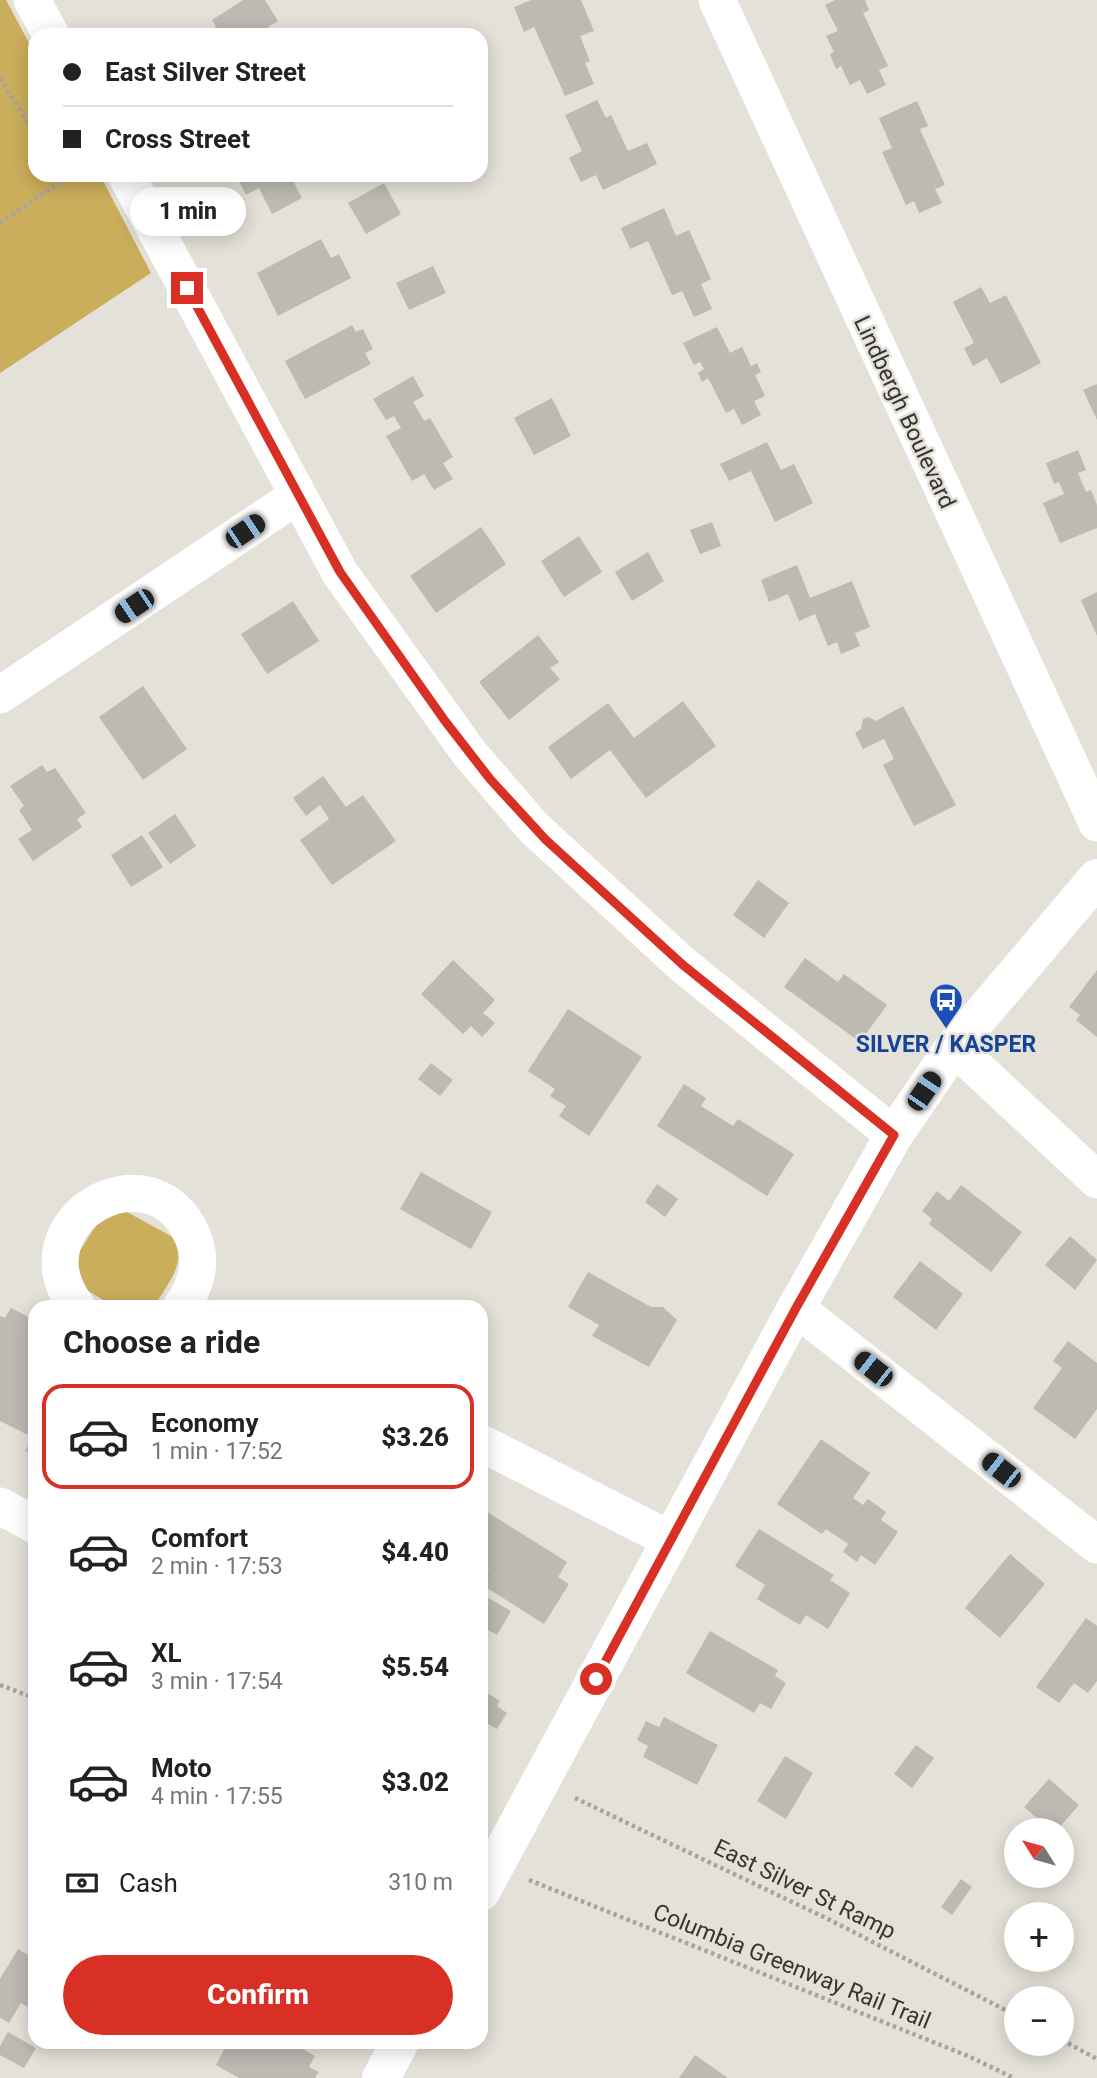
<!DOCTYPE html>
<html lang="en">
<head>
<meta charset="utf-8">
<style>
	:root { --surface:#fff; --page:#f6f6f6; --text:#222; --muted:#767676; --line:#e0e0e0; --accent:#d93025 }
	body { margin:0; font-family:Roboto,sans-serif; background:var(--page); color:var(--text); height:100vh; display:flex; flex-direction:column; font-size:26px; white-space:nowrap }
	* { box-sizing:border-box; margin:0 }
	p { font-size:23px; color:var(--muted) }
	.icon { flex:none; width:38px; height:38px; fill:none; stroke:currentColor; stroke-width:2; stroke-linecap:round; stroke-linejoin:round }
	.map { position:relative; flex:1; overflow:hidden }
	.side { position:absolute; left:28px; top:1300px; width:460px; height:749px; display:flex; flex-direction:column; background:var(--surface); border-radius:21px; box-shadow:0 4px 18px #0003 }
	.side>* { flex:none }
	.banner { position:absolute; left:28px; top:28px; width:460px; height:154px; border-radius:21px; box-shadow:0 4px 18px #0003; display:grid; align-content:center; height:154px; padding:0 35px; background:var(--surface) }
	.needle { width:46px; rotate:307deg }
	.fabs { position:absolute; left:1004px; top:1818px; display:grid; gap:14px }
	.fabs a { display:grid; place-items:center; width:70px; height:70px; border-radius:50%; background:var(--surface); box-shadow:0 4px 18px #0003; font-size:35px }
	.end { position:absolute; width:32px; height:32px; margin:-16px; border:9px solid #d93025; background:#fff; box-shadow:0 0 0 4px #fff }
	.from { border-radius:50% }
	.bubble { position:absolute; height:49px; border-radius:24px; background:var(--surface); box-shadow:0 4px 18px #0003; font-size:23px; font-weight:800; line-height:49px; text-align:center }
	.car { position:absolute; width:21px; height:42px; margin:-21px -10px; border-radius:9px; box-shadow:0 0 5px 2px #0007; background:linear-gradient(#222 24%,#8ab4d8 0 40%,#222 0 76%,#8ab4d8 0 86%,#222 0) }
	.banner b { display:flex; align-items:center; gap:24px; height:66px; font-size:26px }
	.banner b+b { border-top:2px solid var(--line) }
	.banner i { width:18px; height:18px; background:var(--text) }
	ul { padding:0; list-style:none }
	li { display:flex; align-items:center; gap:21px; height:105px; margin:0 14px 10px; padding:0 21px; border:4px solid transparent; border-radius:21px }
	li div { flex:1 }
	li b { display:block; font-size:26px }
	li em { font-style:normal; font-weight:800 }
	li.selected { border-color:var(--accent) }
	li>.icon { width:63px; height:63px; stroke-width:1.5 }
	h2 { padding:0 35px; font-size:32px; line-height:84px }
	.pay { display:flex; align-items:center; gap:18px; height:77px; padding:0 35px; font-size:26px }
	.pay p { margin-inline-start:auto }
	.button { display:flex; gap:14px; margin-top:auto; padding:14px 35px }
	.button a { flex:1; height:80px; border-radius:42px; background:var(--accent); color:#fff; font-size:28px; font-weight:800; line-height:80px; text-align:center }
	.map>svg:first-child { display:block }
</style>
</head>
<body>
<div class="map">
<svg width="1097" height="2078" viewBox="0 0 1097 2078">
	<rect width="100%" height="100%" fill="#e4e1d8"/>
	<g fill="#cbae5b">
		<polygon points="0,0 6,0 35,54 35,175 100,175 151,273 0,373"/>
		<path d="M 125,1211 L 171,1236 C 190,1261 167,1284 154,1307 L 115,1307 L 83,1288 L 76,1257 L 103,1214 Z"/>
	</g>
	<g fill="#bdbab3">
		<polygon points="243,0 265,0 278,21 255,35 204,35 216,27 212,20"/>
		<polygon points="531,0 581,0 594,31 580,36 590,61 585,63 594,84 565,96 534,27 524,32 514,7"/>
		<polygon points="835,0 865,0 869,10 863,13 888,66 879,70 886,85 867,94 860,80 850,85 841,66 836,69 830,54 834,52 826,36 838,31 825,5"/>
		<polygon points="597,100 606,118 611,115 628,151 647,143 657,164 603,190 596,175 581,182 569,158 582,151 565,115"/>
		<polygon points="917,101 928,126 920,129 945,185 935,189 942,203 919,213 914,201 906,205 882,152 892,148 879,118"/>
		<polygon points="236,175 290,175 302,198 272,214 259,188 246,195"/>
		<polygon points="384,183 401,214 366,234 348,203"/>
		<polygon points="664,208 676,236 689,230 711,279 701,284 712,309 694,317 682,291 672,295 648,241 630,249 621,228"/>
		<polygon points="321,239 331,258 339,254 351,278 278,316 257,273"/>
		<polygon points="433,266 446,293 409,310 396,283"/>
		<polygon points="981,287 990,303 1006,295 1041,363 1001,384 987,358 973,366 964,348 974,343 953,302"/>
		<polygon points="352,325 356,332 363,329 373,349 365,353 371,364 305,399 285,361"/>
		<polygon points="717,327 730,353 742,347 751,366 757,363 761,372 755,375 765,396 754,401 761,415 742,425 734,409 726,413 708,378 702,382 698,373 704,369 700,362 694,365 683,343"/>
		<polygon points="413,376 424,396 413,402 424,421 430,418 453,457 443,463 453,479 434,490 424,474 412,481 386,436 401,428 394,416 386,420 373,399"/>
		<polygon points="1097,384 1097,420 1083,390"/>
		<polygon points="552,398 571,436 534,455 514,418"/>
		<polygon points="767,442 781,470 794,464 813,503 775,522 751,471 729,481 720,464"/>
		<polygon points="1078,450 1086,470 1078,473 1086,492 1091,490 1097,505 1097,528 1060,543 1043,503 1064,494 1059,482 1054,484 1046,463"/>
		<polygon points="712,522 721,546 700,554 690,530"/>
		<polygon points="481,527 506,564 436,613 410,576"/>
		<polygon points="579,536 602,572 564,597 541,561"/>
		<polygon points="648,552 664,581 632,601 615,572"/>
		<polygon points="797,565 810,598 852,581 870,627 855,633 860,646 841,654 837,642 828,646 815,614 799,621 788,594 769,602 761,580"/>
		<polygon points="1097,592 1097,636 1081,600"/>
		<polygon points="293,601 319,641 267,674 241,634"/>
		<polygon points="538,635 559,662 550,668 560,679 509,720 479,682"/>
		<polygon points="143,686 187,749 143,780 99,717"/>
		<polygon points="683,701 716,746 646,798 610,750 571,779 548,747 608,703 634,738"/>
		<polygon points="903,706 956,805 914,826 883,765 894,759 884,739 863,749 855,733 861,729 863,719 869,717 876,721"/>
		<polygon points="42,765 47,772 55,768 86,813 77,819 82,827 33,861 18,839 32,830 19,810 24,806 10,786"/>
		<polygon points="323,776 346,807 363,795 396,841 332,885 300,840 329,819 320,805 306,816 293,798"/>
		<polygon points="175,814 196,846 170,864 148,833"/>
		<polygon points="142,835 163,867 131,887 111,855"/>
		<polygon points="758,880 789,903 764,938 733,915"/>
		<polygon points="805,958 838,982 844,974 887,1005 860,1042 784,987"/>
		<polygon points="453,960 495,1000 483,1013 495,1023 482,1037 471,1026 463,1034 421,994"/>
		<polygon points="1097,970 1097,1037 1076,1020 1080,1015 1069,1007"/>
		<polygon points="568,1009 642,1057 589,1136 559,1116 566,1106 550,1096 555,1089 528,1071"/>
		<polygon points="431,1063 453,1080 440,1096 418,1079"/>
		<polygon points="684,1084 706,1098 701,1106 733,1126 738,1119 794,1154 767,1196 657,1126"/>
		<polygon points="421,1172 492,1212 471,1249 400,1209"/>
		<polygon points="657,1184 678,1199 665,1217 645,1202"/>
		<polygon points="961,1185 1022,1232 991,1272 929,1224 932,1219 922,1211 937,1191 949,1201"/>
		<polygon points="1070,1236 1097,1260 1075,1290 1045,1265"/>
		<polygon points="920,1261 963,1294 936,1330 893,1297"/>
		<polygon points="588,1272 651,1307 663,1307 677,1320 649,1367 592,1336 599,1325 568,1307"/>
		<polygon points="11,1308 35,1320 35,1456 25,1451 32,1437 0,1421 0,1316 5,1318"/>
		<polygon points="1068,1341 1097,1363 1097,1409 1075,1439 1033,1408 1062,1368 1053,1361"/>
		<polygon points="821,1439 870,1473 853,1498 863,1505 868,1499 886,1512 881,1520 898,1532 875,1565 861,1555 857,1562 843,1552 848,1544 826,1529 822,1534 777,1504"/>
		<polygon points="481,1508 567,1562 558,1577 569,1584 544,1624 481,1584 489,1568 481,1563"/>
		<polygon points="759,1529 834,1575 830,1580 850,1593 828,1629 806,1615 800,1625 757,1599 765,1585 735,1566"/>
		<polygon points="1010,1554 1045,1584 1000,1638 965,1608"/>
		<polygon points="481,1594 511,1611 497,1635 481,1626"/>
		<polygon points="1086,1618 1097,1626 1097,1681 1088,1693 1074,1683 1059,1703 1036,1687"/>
		<polygon points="710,1631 778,1670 775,1676 786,1683 771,1709 760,1703 754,1713 686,1673"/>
		<polygon points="481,1689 500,1701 497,1706 507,1713 497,1729 488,1724 481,1736"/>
		<polygon points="664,1717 718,1745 697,1785 643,1757 648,1746 637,1740 646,1721 659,1727"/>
		<polygon points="916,1745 934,1758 912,1788 894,1774"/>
		<polygon points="785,1756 813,1773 786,1819 757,1801"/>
		<polygon points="1049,1779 1079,1805 1057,1830 1051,1830 1024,1807"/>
		<polygon points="961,1879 972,1887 952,1915 941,1907"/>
		<polygon points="18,1949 35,1959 35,2011 21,2003 9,2023 0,2018 0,1979"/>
		<polygon points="8,2032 36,2048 24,2068 0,2055 0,2046"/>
		<polygon points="228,2042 289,2042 315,2056 309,2067 319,2072 315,2078 239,2078 216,2065"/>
		<polygon points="695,2055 728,2078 679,2078"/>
	</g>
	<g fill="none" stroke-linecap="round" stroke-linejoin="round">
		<g stroke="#a7a49e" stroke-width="4.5" stroke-dasharray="3.5 3.5" stroke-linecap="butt">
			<polyline points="0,78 35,134"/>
			<polyline points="0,223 71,175"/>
			<polyline points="0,1685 35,1698"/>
			<polyline points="575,1798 830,1920 1017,2016"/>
			<polyline points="529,1880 968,2056 1014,2078"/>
			<polyline points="1062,2040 1097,2059"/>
		</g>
		<g stroke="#fff" stroke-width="37">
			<polyline points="32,0 51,35"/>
			<polyline points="717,0 1097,823"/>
			<polyline points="126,175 340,573 470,754 534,828 683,965 894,1135"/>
			<polyline points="0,695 297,496"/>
			<polyline points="954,1047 1097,1180"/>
			<path d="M 77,1307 C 12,1221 153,1141 193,1237 C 203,1262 196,1287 181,1307"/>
			<polyline points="796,1308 1097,1545"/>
			<polyline points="481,1443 671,1540"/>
			<polyline points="0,1506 35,1525"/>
		</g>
		<g stroke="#fff" stroke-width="38">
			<polyline points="481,1892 796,1308 894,1135 954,1047 1097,878"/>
			<polyline points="381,2078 400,2042"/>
		</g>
	</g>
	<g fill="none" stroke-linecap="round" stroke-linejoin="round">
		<polyline stroke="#d93025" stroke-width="9" points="187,288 340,572 445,721 490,779 546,840 683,965 894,1135 796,1308 596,1679"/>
	</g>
	<defs>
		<g id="bus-pin" transform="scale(1.75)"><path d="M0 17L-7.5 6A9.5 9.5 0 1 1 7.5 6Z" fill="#1a4fb4" stroke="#e4e1d8"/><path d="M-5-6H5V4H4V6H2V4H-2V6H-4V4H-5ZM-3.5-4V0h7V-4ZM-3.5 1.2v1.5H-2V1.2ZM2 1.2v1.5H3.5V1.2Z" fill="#fff"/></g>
	</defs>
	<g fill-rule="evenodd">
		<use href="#bus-pin" x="946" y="1000"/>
	</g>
	<g text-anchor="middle" stroke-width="5" stroke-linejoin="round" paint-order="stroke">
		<g font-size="23" fill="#373532" stroke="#e4e1d8">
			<text transform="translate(905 412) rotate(65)" y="8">Lindbergh Boulevard</text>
			<text transform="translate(805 1889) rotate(26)" y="8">East Silver St Ramp</text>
			<text transform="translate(792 1966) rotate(22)" y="8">Columbia Greenway Rail Trail</text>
		</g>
		<g font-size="23" font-weight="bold" fill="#164399" stroke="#e4e1d8">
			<text x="946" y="1052">SILVER / KASPER</text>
		</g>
	</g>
</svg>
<div class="fabs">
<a><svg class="needle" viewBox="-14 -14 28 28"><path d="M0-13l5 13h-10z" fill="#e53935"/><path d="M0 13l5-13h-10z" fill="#767676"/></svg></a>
<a>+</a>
<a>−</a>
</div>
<i class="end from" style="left:596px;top:1679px"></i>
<i class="end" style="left:187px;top:288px"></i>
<div class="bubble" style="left:130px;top:187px;width:116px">1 min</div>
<i class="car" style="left:245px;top:531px;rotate:56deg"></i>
<i class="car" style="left:134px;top:606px;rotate:236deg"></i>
<i class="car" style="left:924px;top:1091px;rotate:34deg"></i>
<i class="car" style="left:873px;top:1369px;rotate:308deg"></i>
<i class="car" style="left:1001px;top:1470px;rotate:308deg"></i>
<div class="banner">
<b><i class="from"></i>East Silver Street</b>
<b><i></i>Cross Street</b>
</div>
<section class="side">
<h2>Choose a ride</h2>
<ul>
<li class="selected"><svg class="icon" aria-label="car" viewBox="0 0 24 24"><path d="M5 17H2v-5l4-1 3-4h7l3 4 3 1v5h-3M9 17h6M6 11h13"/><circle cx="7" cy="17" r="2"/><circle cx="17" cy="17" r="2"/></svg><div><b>Economy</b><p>1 min · 17:52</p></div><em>$3.26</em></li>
<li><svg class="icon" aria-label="car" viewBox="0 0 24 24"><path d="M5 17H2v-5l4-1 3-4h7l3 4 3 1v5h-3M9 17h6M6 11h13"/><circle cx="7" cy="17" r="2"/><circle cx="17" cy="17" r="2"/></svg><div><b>Comfort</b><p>2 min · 17:53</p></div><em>$4.40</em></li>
<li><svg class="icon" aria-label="car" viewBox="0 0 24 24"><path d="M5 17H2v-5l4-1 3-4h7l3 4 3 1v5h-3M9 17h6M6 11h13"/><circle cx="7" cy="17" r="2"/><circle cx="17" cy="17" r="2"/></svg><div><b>XL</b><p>3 min · 17:54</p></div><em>$5.54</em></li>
<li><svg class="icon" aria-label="car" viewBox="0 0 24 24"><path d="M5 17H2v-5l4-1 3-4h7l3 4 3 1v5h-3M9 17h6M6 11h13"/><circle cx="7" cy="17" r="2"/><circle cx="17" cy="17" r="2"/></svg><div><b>Moto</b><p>4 min · 17:55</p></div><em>$3.02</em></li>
</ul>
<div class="pay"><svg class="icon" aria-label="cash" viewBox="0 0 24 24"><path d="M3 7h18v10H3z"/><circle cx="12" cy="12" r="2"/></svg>Cash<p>310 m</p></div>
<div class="button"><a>Confirm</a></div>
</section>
</div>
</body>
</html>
